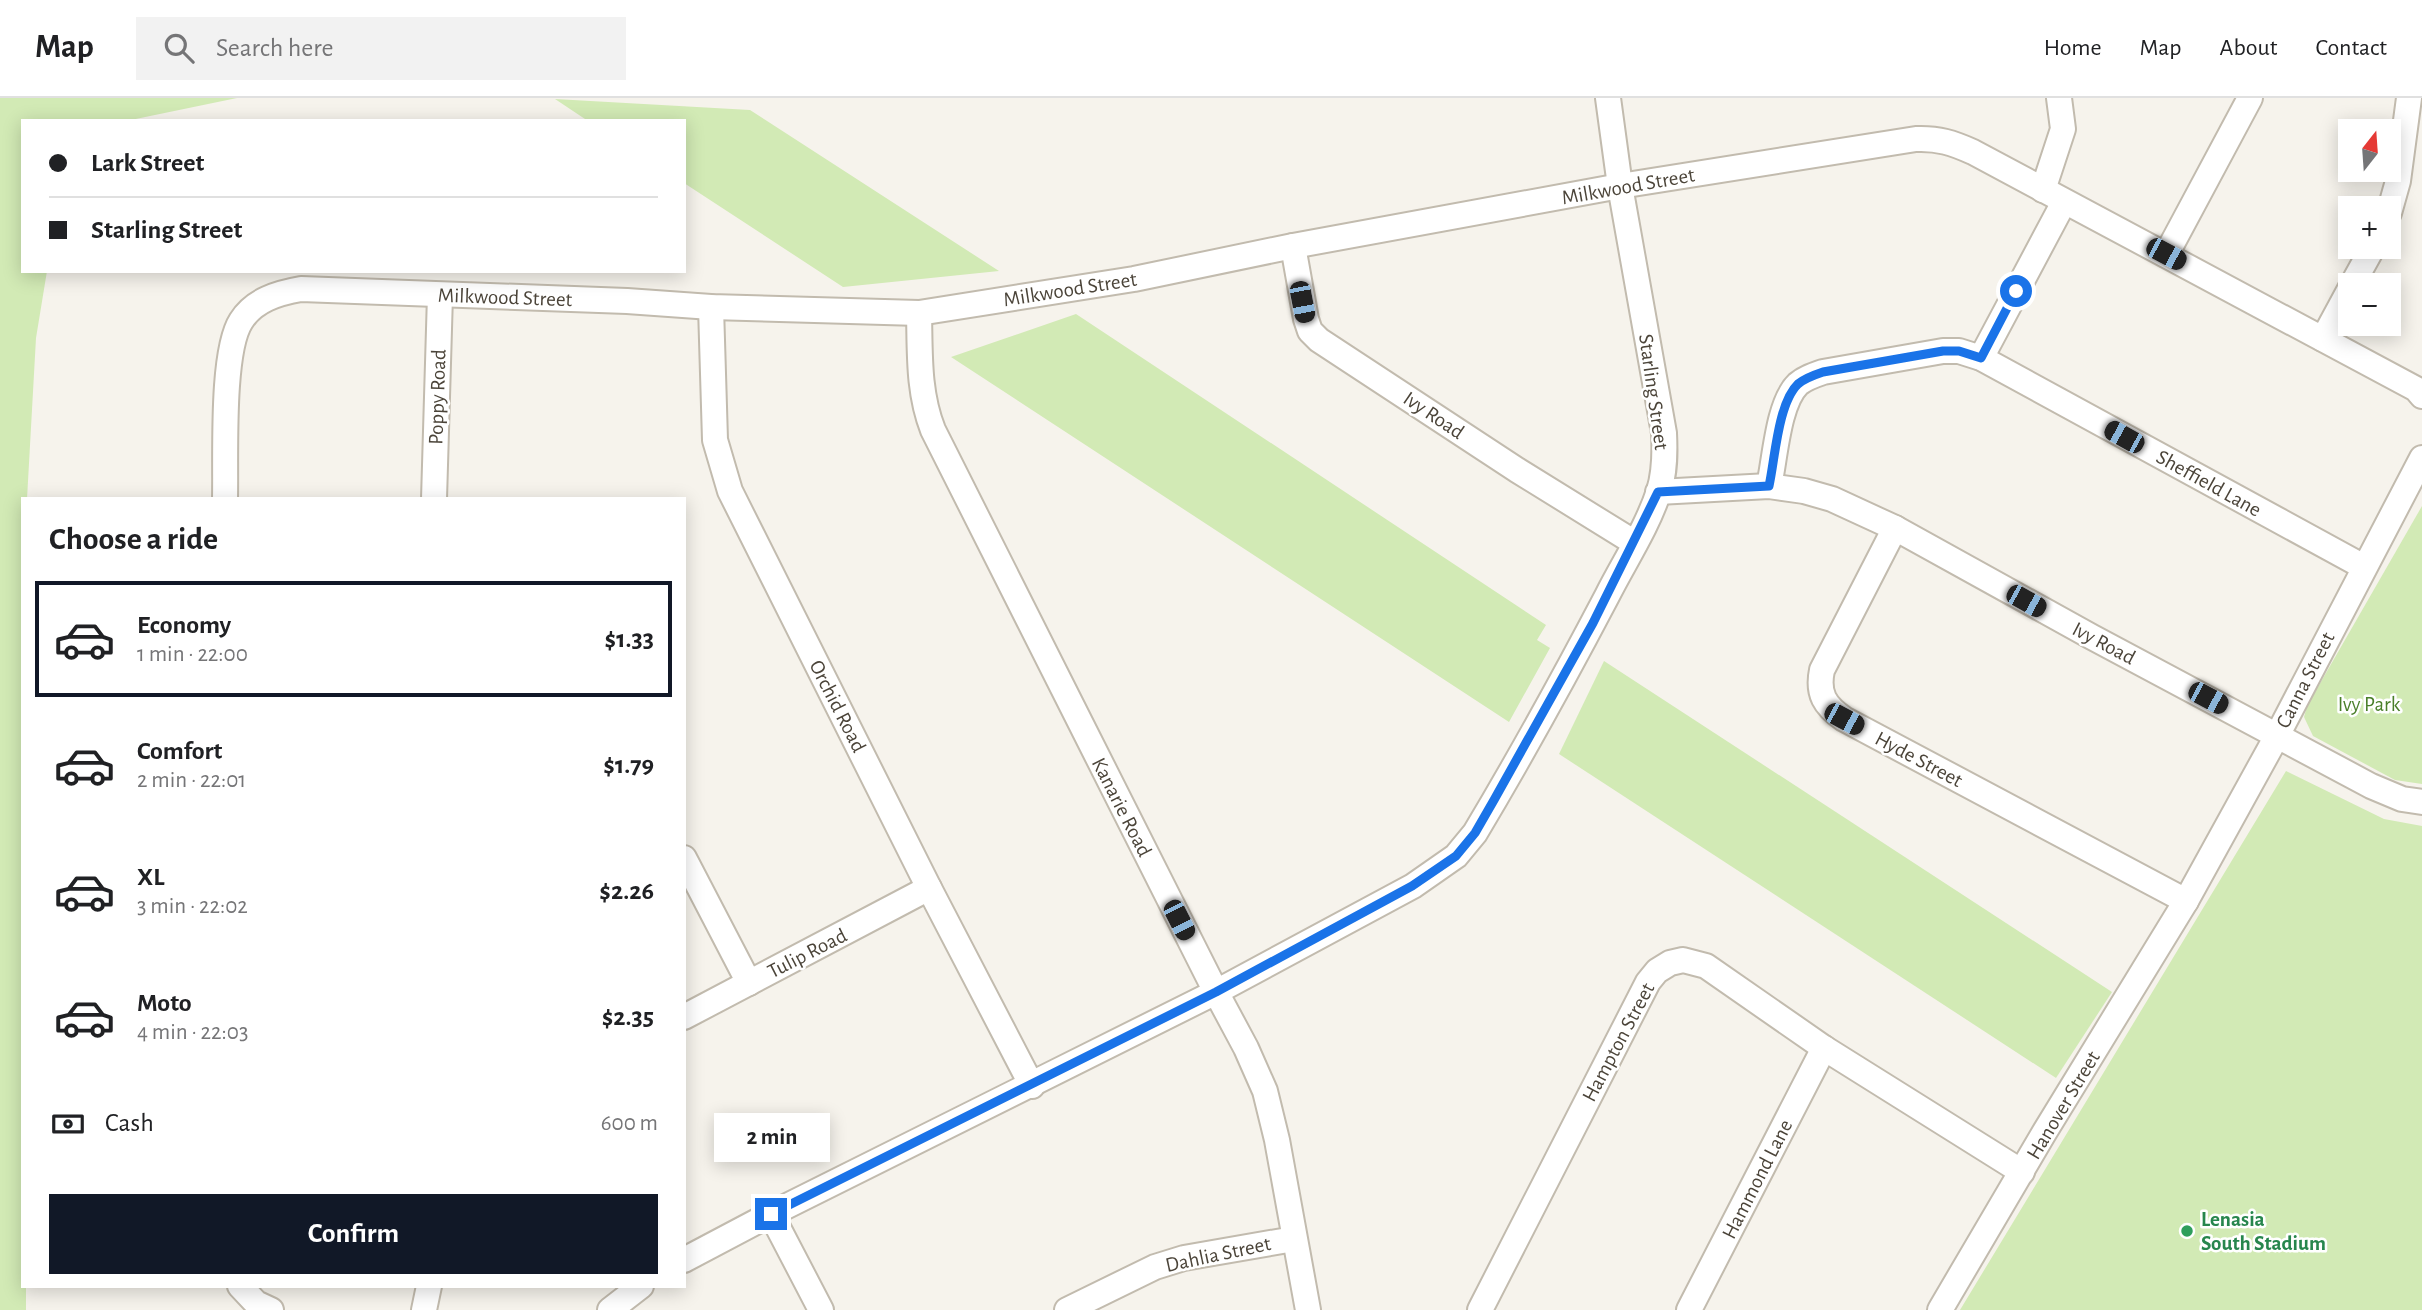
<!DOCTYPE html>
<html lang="en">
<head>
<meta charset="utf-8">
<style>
	:root { --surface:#fff; --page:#f2f2f2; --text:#202124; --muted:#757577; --line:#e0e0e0; --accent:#111827 }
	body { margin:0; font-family:"Alegreya Sans",sans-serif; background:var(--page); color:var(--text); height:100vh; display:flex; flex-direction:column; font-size:26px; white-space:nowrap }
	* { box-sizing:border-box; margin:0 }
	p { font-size:23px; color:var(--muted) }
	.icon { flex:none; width:38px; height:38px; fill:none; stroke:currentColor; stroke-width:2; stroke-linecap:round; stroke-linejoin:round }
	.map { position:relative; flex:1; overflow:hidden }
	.panel { position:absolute; left:21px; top:399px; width:665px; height:791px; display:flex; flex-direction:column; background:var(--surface); border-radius:0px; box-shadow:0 4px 18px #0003 }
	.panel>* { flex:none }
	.guide { position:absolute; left:21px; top:21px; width:665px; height:154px; border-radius:0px; box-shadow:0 4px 18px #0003; display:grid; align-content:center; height:154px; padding:0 28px; background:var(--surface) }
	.needle { width:46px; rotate:17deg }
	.tools { position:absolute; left:2338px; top:21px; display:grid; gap:14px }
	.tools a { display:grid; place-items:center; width:63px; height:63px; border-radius:0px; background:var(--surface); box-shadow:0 4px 18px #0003; font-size:35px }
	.end { position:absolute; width:32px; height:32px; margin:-16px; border:9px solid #1a73e8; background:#fff; box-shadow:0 0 0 4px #fff }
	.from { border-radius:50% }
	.bubble { position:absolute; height:49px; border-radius:0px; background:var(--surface); box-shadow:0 4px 18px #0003; font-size:23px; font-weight:600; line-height:49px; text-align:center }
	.car { position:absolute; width:21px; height:42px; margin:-21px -10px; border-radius:9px; box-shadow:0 0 5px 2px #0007; background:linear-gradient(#222 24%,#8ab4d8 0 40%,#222 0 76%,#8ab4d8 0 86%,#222 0) }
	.guide b { display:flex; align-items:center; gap:24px; height:66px; font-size:26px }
	.guide b+b { border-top:2px solid var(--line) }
	.guide i { width:18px; height:18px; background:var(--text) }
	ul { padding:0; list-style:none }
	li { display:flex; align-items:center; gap:21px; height:116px; margin:0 14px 10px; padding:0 14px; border:4px solid transparent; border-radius:0px }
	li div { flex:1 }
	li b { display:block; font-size:26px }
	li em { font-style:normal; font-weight:600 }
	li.selected { border-color:var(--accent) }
	li>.icon { width:63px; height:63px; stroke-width:1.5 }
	h2 { padding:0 28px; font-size:32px; line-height:84px }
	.pay { display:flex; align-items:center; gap:18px; height:77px; padding:0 28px; font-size:26px }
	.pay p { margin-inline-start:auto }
	.cta { display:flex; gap:14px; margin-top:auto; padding:14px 28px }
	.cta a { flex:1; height:80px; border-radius:0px; background:var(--accent); color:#fff; font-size:28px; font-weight:600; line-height:80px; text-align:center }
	header { display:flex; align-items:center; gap:42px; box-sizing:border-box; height:98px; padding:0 35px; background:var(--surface); border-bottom:2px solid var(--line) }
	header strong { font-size:33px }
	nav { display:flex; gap:38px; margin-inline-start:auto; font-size:24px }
	.search { width:490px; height:63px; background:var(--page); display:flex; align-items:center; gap:18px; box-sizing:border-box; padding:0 24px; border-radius:0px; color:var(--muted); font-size:26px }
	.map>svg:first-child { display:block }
</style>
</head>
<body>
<header>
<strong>Map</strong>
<div class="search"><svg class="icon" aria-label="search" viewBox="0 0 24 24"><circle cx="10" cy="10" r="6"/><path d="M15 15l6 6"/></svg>Search here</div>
<nav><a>Home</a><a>Map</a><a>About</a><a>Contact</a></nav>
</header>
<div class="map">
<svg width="2422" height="1212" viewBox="0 0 2422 1212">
	<rect width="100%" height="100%" fill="#f6f3ec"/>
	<g fill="#d2eab5">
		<polygon points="0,0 237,0 126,23 23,23 23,173 47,173 36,240 27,401 23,401 21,510 23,1188 26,1188 26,1212 0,1212"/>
		<polygon points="555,1 750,12 999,173 843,189 684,85 684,23 588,23"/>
		<polygon points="1076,216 1546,527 1537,542 1550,550 1509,624 951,259"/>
		<polygon points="2422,408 2422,686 2395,682 2313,638 2304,619 2307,608"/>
		<polygon points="1604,563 2112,894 2056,980 1559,656"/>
		<polygon points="2286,673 2384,721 2422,728 2422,1212 1960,1212"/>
	</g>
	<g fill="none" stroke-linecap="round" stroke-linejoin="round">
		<g stroke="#c2bbae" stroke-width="28">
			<g id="minor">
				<polyline points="2043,92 2063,31 2059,0"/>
				<polyline points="2389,115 2398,83 2409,0"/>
				<polyline points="1293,148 1306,221 1310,233 1319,242 1517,372 1635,445"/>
				<polyline points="2166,157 2250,0"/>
				<polyline points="2352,187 2373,149"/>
				<polyline points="711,209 715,342 730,393 929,790 1032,988"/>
				<path d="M 919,215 C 920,255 918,294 933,332 L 1216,894 L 1246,950 L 1265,993 L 1277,1042 L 1308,1212"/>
				<polyline points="2323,241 2350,191"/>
				<polyline points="1981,260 2064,104"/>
				<path d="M 1769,388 C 1775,361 1778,305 1798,286 C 1805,280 1814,277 1823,274 L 1943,253 L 1959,253 L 1981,260 L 2364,469"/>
				<polyline points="1658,394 1769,388 1804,393 1832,401 1895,430 2092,539 2371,688 2402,701 2422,704"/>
				<path d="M 225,401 C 226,360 221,254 241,223 C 254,202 278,195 301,191 L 627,203 L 711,209 L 919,215 L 1134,181 L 1293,148 L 1620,88 L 1916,41 C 1938,40 1953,45 1973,54 L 2416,291 L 2422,298"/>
				<polyline points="434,401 440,197"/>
				<path d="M 1895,430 L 1822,572 C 1817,596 1825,608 1844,621 L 2186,803"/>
				<polyline points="684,760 749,885"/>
				<polyline points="684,919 929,790"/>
				<polyline points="771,1116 821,1212"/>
				<path d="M 684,1162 L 771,1116 L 1216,894 L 1413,788 L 1456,758 L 1475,735 C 1521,658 1565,578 1607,498 C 1624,464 1647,430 1659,393 C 1665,374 1665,355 1664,335 L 1620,88 L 1608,0"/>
				<polyline points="240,1188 256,1205 271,1212"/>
				<polyline points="424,1212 429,1188"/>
				<polyline points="610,1212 641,1188"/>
				<polyline points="1067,1212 1155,1169 1184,1160 1294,1141"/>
				<polyline points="1480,1212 1648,884 1657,873 1670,865 1683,862 1706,868 1824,950 2022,1074"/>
				<polyline points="1689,1212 1824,950"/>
				<polyline points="1940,1212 2044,1035 2186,803 2278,636 2422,360"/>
			</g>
		</g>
		<use href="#minor" stroke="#fff" stroke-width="24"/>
	</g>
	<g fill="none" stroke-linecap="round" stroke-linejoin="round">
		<path stroke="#1a73e8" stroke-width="9" d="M 771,1116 L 1216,894 L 1412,788 L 1456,758 L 1475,735 L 1494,702 L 1593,525 L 1658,394 L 1769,388 C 1775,361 1778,305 1798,286 C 1805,280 1814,277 1823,274 L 1943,253 L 1959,253 L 1981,260 L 2016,193"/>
	</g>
	<circle fill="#2e9e5b" stroke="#fff" stroke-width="2.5" cx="2187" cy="1133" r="7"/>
	<g text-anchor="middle" stroke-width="5" stroke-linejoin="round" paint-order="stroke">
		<g font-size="21" fill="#4b4439" stroke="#fff">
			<text transform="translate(1628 88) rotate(-10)" y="7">Milkwood Street</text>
			<text transform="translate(1070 191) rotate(-9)" y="7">Milkwood Street</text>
			<text transform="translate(505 199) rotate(2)" y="7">Milkwood Street</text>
			<text transform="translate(1654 294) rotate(82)" y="7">Starling Street</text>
			<text transform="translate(437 299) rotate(-88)" y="7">Poppy Road</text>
			<text transform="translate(1434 317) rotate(34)" y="7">Ivy Road</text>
			<text transform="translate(2209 385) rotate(29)" y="7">Sheffield Lane</text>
			<text transform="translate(2104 545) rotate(28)" y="7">Ivy Road</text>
			<text transform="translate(2305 582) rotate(-63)" y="7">Canna Street</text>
			<text transform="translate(838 608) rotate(63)" y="7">Orchid Road</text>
			<text transform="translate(1919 661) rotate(28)" y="7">Hyde Street</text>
			<text transform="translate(1122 709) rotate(63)" y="7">Kanarie Road</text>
			<text transform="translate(807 855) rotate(-27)" y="7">Tulip Road</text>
			<text transform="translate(1618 944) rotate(-62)" y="7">Hampton Street</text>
			<text transform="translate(2063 1007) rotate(-59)" y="7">Hanover Street</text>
			<text transform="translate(1757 1081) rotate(-63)" y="7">Hammond Lane</text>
			<text transform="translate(1218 1156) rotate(-12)" y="7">Dahlia Street</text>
		</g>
		<g font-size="21" fill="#4a7f2a" stroke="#fff">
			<text x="2369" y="613">Ivy Park</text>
		</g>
		<g font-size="21" font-weight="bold" fill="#27864d" stroke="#fff" text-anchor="start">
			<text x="2201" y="1128">Lenasia<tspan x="2201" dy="24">South Stadium</tspan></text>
		</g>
	</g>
</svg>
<div class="tools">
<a><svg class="needle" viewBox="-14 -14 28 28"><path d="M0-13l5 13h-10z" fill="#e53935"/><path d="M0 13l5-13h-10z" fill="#757577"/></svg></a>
<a>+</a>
<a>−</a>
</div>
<i class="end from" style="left:2016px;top:193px"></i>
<i class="end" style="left:771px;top:1116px"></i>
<div class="bubble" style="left:714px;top:1015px;width:116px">2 min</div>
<i class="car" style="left:2166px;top:156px;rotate:118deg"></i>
<i class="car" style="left:1302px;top:204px;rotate:169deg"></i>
<i class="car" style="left:2124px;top:339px;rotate:299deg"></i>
<i class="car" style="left:2026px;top:503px;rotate:119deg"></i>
<i class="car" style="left:2208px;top:600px;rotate:118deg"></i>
<i class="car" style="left:1844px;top:621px;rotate:118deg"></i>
<i class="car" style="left:1179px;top:822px;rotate:153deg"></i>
<div class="guide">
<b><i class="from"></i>Lark Street</b>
<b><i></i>Starling Street</b>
</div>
<section class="panel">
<h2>Choose a ride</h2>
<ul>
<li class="selected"><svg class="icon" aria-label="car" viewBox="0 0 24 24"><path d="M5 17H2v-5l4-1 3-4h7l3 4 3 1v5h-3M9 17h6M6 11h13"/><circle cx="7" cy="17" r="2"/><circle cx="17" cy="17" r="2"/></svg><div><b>Economy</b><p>1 min · 22:00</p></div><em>$1.33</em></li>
<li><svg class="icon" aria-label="car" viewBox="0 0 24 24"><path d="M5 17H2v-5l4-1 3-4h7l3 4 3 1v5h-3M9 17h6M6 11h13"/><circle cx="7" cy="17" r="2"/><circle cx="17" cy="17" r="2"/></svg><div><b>Comfort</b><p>2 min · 22:01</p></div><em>$1.79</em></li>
<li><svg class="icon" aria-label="car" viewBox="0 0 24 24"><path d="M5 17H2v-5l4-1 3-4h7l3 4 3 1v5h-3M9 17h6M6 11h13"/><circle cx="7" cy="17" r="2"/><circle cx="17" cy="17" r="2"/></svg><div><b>XL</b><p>3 min · 22:02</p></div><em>$2.26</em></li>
<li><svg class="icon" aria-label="car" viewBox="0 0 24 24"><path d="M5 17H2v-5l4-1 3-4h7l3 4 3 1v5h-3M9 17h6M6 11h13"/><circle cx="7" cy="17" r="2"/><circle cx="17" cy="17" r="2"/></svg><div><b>Moto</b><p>4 min · 22:03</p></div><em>$2.35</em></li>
</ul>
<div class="pay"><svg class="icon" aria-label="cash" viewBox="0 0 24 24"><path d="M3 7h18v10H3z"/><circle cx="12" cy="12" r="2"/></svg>Cash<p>600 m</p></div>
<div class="cta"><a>Confirm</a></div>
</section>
</div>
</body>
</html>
